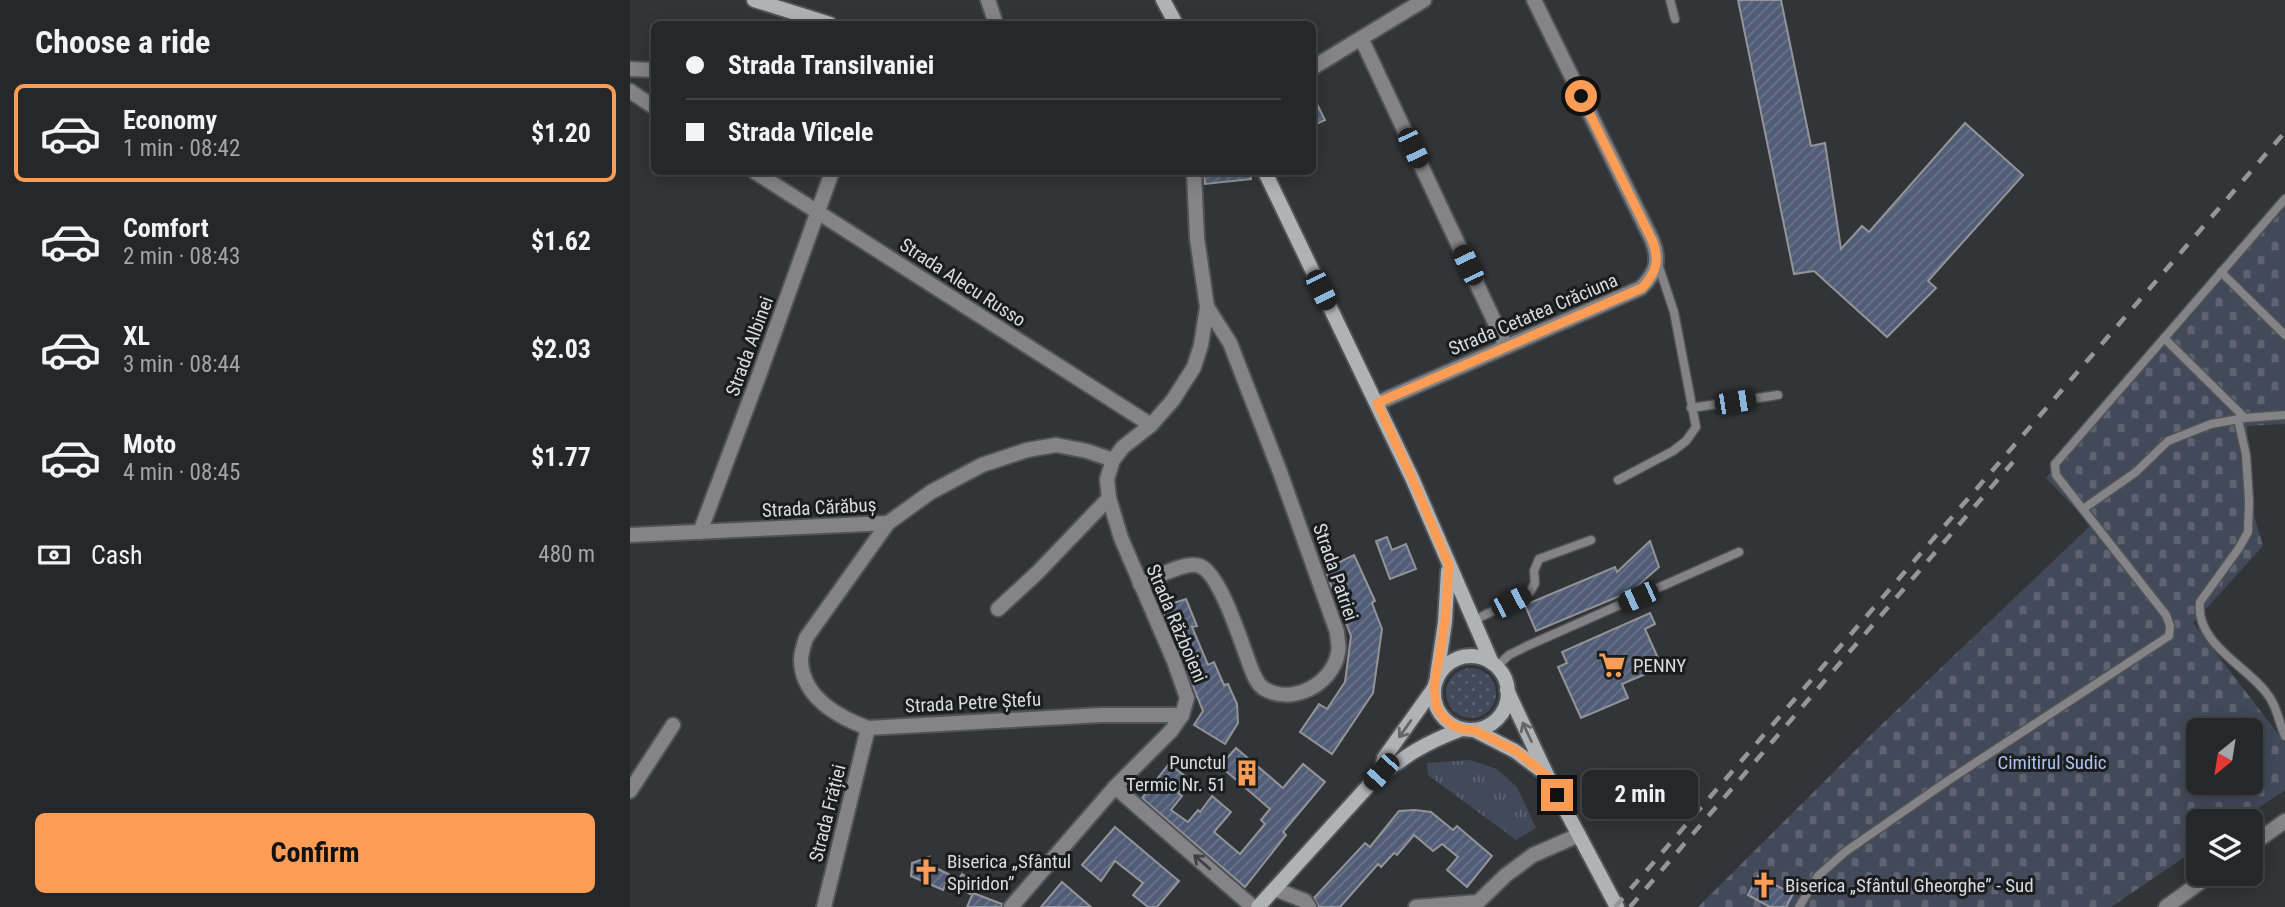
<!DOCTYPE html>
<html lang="en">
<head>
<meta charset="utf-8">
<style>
	:root { --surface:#262729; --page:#2e2f31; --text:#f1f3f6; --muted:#a4a5a8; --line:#424446; --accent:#fd9d55 }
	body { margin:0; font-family:"Roboto Condensed",sans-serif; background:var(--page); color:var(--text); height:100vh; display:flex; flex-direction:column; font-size:26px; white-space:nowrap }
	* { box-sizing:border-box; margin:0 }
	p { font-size:23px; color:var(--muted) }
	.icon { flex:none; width:38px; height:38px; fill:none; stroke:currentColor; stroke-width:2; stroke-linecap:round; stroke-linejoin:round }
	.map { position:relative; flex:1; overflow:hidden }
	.side { display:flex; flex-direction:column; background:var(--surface); width:630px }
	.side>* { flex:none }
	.banner { position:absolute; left:21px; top:21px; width:665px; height:154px; border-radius:10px; box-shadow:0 4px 18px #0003,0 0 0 2px var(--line); display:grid; align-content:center; height:154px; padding:0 35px; background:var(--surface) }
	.needle { width:46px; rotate:210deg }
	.buttons { position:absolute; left:1556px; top:718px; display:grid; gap:14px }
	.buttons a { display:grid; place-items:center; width:77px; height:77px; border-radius:10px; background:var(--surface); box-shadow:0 4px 18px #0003,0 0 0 2px var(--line); font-size:35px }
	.end { position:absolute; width:32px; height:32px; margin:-16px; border:9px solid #fd9d55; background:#111; box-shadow:0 0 0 4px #111 }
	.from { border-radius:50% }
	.bubble { position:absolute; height:49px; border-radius:10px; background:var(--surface); box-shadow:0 4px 18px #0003,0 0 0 2px var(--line); font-size:23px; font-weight:700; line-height:49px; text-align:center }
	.car { position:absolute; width:21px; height:42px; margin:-21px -10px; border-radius:9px; box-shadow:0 0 5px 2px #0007; background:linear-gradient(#222 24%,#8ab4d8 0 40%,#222 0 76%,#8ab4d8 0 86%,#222 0) }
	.banner b { display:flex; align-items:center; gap:24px; height:66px; font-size:26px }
	.banner b+b { border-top:2px solid var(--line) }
	.banner i { width:18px; height:18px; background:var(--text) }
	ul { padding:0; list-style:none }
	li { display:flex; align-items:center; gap:21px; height:98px; margin:0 14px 10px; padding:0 21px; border:4px solid transparent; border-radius:10px }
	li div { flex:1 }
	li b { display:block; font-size:26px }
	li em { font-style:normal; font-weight:700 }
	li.current { border-color:var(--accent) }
	li>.icon { width:63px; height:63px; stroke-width:1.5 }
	h2 { padding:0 35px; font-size:32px; line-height:84px }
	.pay { display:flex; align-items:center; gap:18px; height:77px; padding:0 35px; font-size:26px }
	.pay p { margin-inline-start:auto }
	.primary-button { display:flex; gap:14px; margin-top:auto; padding:14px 35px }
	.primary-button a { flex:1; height:80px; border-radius:10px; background:var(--accent); color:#111; font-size:28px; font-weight:700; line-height:80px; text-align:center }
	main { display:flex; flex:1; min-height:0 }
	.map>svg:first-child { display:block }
</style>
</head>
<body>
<main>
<section class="side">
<h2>Choose a ride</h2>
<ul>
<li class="current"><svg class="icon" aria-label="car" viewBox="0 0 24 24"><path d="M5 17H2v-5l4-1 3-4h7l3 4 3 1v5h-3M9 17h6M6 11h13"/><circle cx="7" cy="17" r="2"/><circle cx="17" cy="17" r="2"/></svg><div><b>Economy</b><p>1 min · 08:42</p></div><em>$1.20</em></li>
<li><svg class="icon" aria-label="car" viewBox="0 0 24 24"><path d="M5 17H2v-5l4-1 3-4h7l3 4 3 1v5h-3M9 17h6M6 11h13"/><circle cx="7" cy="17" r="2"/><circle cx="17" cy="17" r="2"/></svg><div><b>Comfort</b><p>2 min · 08:43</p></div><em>$1.62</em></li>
<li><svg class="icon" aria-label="car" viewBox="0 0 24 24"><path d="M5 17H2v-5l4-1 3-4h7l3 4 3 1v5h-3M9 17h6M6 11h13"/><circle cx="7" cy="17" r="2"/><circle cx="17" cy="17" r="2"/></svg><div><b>XL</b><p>3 min · 08:44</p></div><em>$2.03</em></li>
<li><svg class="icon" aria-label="car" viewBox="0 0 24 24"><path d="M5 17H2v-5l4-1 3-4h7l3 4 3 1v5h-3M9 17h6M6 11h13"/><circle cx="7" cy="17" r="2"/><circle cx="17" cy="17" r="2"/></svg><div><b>Moto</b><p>4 min · 08:45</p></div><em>$1.77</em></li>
</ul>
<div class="pay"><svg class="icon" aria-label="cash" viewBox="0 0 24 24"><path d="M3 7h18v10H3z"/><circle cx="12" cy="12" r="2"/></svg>Cash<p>480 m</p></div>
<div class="primary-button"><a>Confirm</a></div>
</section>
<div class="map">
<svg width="1655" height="907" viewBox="0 0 1655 907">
	<defs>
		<pattern id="cemetery-stones" width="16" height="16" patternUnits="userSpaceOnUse" patternTransform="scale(1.75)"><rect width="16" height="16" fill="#424959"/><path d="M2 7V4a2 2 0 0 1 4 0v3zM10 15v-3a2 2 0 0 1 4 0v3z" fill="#5d6370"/></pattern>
		<pattern id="park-tufts" width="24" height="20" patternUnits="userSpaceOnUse" patternTransform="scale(1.75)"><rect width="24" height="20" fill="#424959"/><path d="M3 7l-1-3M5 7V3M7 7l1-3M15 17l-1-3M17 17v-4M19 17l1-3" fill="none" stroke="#5d6370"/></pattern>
		<pattern id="garden-dots" width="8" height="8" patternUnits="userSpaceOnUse" patternTransform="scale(1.75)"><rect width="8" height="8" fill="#424959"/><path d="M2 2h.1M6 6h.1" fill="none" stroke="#5d6370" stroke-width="1.8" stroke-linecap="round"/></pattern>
		<pattern id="building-hatch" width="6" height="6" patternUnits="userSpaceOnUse" patternTransform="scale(1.75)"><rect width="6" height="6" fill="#515d77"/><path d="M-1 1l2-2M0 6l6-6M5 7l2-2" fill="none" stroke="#69748a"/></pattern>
	</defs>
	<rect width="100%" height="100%" fill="#333437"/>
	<path fill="url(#cemetery-stones)" fill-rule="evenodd" d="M 1655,208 L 1655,424 L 1617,426 L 1624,515 L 1633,546 L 1563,623 L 1655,743 L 1655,790 L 1609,821 L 1568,821 L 1568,848 L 1481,907 L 1068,907 L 1246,730 L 1461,525 L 1416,478 ZM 1568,730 L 1620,730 L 1620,782 L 1568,782 Z"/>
	<polygon fill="url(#park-tufts)" points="840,760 867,769 887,787 906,828 886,840 798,775 797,763"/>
	<circle fill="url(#garden-dots)" cx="841" cy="693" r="25"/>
	<g fill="url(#building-hatch)" stroke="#939497" stroke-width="2">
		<polygon points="1108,0 1151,0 1181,146 1195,143 1211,249 1232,226 1239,232 1335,123 1393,175 1298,281 1306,288 1257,337 1184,271 1164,274"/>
		<polygon points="682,94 695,120 682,126"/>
		<polygon points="574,172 620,172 621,179 575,184"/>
		<polygon points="757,537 762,550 776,544 786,569 760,579 746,541"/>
		<polygon points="1020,541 1029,567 1002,591 906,631 895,605 985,567 987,572"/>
		<polygon points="724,555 745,601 742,603 752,629 743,693 702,754 670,732 689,704 697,709 715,682 721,636 714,618 721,612 712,590 704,594 695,569"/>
		<polygon points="556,599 567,626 562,627 578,665 584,662 594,685 598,684 607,704 608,723 595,744 564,725 573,711 531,607"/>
		<polygon points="1020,613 1025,624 1015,629 1032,667 992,684 998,698 951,718 928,667 937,663 932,652"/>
		<polygon points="606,748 653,788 673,764 695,782 653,832 656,835 615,887 512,798 539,764 559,779 548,793 552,796 541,810 558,822 568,810 570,812 582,796 601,812 584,832 610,854 635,824 631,820 640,809 590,766"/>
		<polygon points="785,810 801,812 823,830 827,826 862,856 837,887 817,870 828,857 812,844 803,851 784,835 767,855 764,853 751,867 748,864 710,907 689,907 684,898 735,843 740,847 769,811"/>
		<polygon points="485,827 549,881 527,907 518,907 503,895 513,883 485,861 471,881 452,865"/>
		<polygon points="299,857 296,863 320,875 313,890 281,876 282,863"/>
		<polygon points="332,874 346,883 340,894 326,885"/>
		<polygon points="1128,876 1163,894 1156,907 1140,907 1118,895"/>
		<polygon points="432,882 461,907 411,907"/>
		<polygon points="343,893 372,904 372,907 337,907"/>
	</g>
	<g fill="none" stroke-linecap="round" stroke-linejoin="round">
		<g stroke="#515255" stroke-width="11">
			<g id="service">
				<polyline points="1040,0 1045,19"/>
				<polyline points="1591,272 1655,335"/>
				<polyline points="1534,338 1615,418"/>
				<polyline points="1061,408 1148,395"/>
				<path d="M 1608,419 L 1616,455 L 1619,501 L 1618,532 L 1609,548 L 1570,602 C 1565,642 1613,664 1635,691 C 1647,705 1648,720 1655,736"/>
				<polyline points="988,480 1043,451 1056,441 1066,427 1044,312 1027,261"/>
				<polyline points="1453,509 1506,472 1538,441 1581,424 1615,418 1655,415"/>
				<polyline points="843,621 900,592 905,583 904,571 909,559 961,540"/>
				<polyline points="866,667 879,655 897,646 1109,552"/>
				<polyline points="1169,907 1188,876 1215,852 1319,780 1539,636 1540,626 1536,615 1426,475 1425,464 1655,199"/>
			</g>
		</g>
		<g stroke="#515255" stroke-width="18">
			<g id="minor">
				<polyline points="358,0 366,24"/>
				<polyline points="732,40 876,346"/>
				<polyline points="682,68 794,0"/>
				<polyline points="0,91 24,107"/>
				<polyline points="125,172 521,425"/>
				<path d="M 747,403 L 1011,288 C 1027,272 1030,260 1022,240 L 904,0"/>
				<path d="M 483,460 L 457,451 L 426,445 L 397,450 L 352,465 L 301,492 L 258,523 L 176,638 C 174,644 171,653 171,660 C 172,697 208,717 238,728 L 471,715 L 552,715"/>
				<polyline points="70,532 128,378 202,172"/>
				<polyline points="0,535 258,523"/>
				<path d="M 510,584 C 524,579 556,560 570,566 C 590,574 610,639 618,660 C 621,668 625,682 633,688 C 661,706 702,685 708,653 C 710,647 707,638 707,632 L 650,472 L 600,343 L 577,307"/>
				<polyline points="368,609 407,573 479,498"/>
				<polyline points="485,787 623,907"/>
				<polyline points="0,791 43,725"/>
				<polyline points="1620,846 1655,821"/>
				<polyline points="645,889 675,901 679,907"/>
				<polyline points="194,907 238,728"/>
				<polyline points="381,907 485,787 541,731 552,715 557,698 544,661 491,538 479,498 477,479 483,460 493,447 521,425 543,400 564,367 571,345 577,307 567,238 564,172"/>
				<polyline points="786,907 848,902 876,875 903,855 949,835"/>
				<polyline points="1536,907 1583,873"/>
			</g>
		</g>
		<g stroke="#515255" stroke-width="18">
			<polyline id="tertiary" points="0,69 24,70"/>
		</g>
		<g stroke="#515255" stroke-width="18">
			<g id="secondary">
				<polyline points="124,0 200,24"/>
				<polyline points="533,0 546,24"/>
				<polyline points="635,172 782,478 862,663"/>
				<circle cx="841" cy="693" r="37"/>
				<polyline points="807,676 815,622 818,571"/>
				<polyline points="877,690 917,775 987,907"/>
				<polyline points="844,730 885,751 913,772"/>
				<polyline points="751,772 754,758 804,688"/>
				<path d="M 628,907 L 751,772 C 768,765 771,759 785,751 C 800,742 816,735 832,729"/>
			</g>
		</g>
		<use href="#service" stroke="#848486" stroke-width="8"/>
		<use href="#minor" stroke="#848486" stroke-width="14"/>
		<use href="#tertiary" stroke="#848486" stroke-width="14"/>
		<use href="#secondary" stroke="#b1b2b4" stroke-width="14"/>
		<g stroke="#959699" stroke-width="4.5" stroke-dasharray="12 12" stroke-linecap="butt">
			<polyline points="985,907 1655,132"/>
			<polyline points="1000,907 1383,462"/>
		</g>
	</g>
	<defs><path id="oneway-shaft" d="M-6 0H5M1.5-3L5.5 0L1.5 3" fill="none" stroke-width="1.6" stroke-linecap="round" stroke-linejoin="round" transform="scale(1.75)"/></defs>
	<g stroke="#666768">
		<use href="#oneway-shaft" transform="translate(775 729) rotate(125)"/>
		<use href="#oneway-shaft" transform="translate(897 732) rotate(-115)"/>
	</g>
	<use stroke="#404042" href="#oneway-shaft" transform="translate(572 862) rotate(-139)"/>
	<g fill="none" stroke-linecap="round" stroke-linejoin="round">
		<path stroke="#fd9d55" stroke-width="9" d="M 927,795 L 916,775 L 886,751 L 844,730 L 832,729 L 822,725 L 814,718 L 807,709 L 804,688 L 815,622 L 819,565 L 782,478 L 747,403 L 1012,288 C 1027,272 1030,260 1022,240 L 951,96"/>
	</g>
	<defs>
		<g id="supermarket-bare" transform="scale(2.1)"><path d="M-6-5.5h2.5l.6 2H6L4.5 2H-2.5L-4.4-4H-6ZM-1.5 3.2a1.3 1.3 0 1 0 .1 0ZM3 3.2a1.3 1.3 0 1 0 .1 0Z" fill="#fd9d55" stroke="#1b1c1d" stroke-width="2.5" paint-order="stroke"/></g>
		<g id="building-bare" transform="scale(2.1)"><path d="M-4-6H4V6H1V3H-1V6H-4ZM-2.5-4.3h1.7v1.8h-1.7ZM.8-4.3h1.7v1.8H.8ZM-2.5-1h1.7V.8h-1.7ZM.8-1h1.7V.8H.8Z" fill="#fd9d55" stroke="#1b1c1d" stroke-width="2.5" paint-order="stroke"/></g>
		<g id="church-bare" transform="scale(2.1)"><path d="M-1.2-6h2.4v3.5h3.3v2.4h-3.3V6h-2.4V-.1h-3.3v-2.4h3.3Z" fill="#fd9d55" stroke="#1b1c1d" stroke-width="2.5" paint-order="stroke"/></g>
	</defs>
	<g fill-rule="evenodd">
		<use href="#supermarket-bare" x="982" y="665"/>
		<use href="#building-bare" x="617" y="773"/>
		<use href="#church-bare" x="296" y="872"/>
		<use href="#church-bare" x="1134" y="885"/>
	</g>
	<g text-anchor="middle" stroke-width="6" stroke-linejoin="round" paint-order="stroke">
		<g font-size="19" fill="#dbdcde" stroke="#1b1c1d">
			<text transform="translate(333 282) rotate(33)" y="7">Strada Alecu Russo</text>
			<text transform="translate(903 314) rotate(-23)" y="7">Strada Cetatea Crăciuna</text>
			<text transform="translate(119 346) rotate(-70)" y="7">Strada Albinei</text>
			<text transform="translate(189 507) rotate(-3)" y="7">Strada Cărăbuș</text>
			<text transform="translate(706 572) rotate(71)" y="7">Strada Patriei</text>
			<text transform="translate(547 623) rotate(67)" y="7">Strada Războieni</text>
			<text transform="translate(343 702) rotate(-3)" y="7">Strada Petre Ștefu</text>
			<text transform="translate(197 813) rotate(-76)" y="7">Strada Frăției</text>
		</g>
		<g font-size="19" fill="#dbdcde" stroke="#1b1c1d" text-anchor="start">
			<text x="1003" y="672">PENNY</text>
			<text x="596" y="769" text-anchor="end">Punctul<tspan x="596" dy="22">Termic Nr. 51</tspan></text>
			<text x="317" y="868">Biserica „Sfântul<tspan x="317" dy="22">Spiridon”</tspan></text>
			<text x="1155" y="892">Biserica „Sfântul Gheorghe” - Sud</text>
		</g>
		<g font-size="19" fill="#acc3f4" stroke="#1b1c1d">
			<text x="1422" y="769">Cimitirul Sudic</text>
		</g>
	</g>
</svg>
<div class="buttons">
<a><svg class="needle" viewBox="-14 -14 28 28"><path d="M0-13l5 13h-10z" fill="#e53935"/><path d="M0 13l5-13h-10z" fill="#a4a5a8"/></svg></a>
<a><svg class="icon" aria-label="layers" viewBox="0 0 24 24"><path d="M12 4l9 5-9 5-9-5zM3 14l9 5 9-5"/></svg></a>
</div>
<i class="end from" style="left:951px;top:96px"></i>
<i class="end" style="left:927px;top:795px"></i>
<div class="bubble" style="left:952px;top:770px;width:116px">2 min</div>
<i class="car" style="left:783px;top:148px;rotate:155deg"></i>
<i class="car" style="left:838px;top:265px;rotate:335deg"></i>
<i class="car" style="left:691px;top:290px;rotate:154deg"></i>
<i class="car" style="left:1105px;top:402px;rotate:81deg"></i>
<i class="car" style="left:1008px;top:597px;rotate:246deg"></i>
<i class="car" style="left:881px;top:602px;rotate:63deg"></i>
<i class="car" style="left:751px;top:772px;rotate:222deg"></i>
<div class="banner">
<b><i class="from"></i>Strada Transilvaniei</b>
<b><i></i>Strada Vîlcele</b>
</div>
</div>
</main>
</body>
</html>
